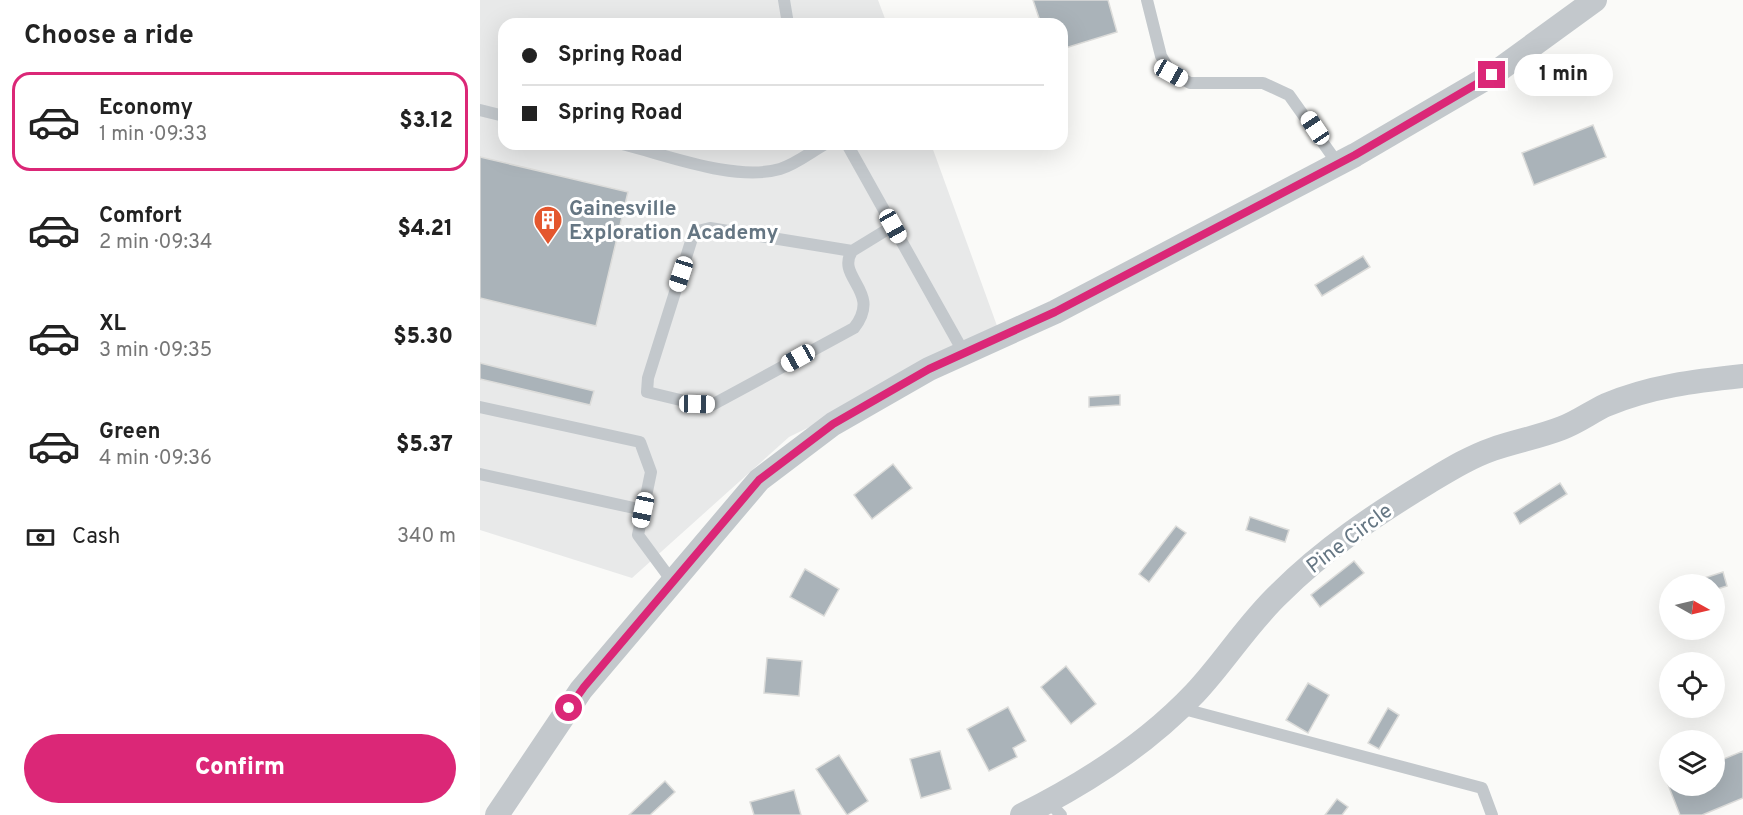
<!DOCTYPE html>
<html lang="en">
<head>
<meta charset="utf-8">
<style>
	:root { --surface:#fff; --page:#f6f6f6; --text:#222; --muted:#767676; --line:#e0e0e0; --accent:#db2777 }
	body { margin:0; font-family:Overpass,sans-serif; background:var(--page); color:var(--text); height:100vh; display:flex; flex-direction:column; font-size:22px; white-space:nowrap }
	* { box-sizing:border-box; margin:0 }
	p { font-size:20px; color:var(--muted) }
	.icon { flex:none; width:33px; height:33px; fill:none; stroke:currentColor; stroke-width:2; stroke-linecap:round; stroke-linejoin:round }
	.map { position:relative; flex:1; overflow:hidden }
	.sheet { display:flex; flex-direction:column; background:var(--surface); width:480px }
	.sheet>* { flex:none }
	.top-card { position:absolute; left:18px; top:18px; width:570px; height:132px; border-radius:18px; box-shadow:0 6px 24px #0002; display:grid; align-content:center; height:132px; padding:0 24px; background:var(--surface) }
	.needle { width:39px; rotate:98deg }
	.controls { position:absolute; left:1179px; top:574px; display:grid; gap:12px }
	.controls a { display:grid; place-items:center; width:66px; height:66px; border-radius:50%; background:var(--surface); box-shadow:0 6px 24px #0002; font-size:30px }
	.end { position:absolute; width:27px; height:27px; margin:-14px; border:8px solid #db2777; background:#fff; box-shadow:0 0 0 3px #fff }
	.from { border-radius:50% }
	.bubble { position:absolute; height:42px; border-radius:21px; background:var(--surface); box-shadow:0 6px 24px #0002; font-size:20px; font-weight:800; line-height:42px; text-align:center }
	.car { position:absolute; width:18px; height:36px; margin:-18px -9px; border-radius:8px; box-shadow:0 0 4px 2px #0007; background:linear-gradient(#fff 24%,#345 0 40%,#fff 0 76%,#345 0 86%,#fff 0) }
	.top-card b { display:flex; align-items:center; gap:21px; height:57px; font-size:22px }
	.top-card b+b { border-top:2px solid var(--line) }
	.top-card i { width:15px; height:15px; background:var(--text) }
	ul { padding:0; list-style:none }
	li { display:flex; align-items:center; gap:18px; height:99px; margin:0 12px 9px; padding:0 12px; border:3px solid transparent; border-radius:18px }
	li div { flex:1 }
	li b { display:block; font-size:22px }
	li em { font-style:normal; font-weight:800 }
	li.current { border-color:var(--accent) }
	li>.icon { width:54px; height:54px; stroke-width:1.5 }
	h2 { padding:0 24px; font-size:27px; line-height:72px }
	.pay { display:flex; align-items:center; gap:15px; height:66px; padding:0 24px; font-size:22px }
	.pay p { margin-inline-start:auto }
	.primary-button { display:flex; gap:12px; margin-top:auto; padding:12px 24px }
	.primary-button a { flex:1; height:69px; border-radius:36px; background:var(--accent); color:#fff; font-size:24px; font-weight:800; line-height:69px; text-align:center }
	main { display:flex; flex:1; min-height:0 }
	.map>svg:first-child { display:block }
</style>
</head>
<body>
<main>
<section class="sheet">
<h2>Choose a ride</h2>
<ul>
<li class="current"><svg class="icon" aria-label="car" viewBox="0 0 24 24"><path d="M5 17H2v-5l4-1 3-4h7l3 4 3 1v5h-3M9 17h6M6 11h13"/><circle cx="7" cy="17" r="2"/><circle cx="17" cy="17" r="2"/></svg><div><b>Economy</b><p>1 min · 09:33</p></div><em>$3.12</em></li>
<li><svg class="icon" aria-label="car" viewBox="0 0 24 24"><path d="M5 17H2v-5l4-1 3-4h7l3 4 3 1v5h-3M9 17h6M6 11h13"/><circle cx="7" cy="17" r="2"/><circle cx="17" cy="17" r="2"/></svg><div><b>Comfort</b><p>2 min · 09:34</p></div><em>$4.21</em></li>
<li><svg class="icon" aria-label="car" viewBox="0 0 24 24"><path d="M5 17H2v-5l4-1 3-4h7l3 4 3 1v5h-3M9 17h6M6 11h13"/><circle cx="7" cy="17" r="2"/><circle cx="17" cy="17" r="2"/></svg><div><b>XL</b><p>3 min · 09:35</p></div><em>$5.30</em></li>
<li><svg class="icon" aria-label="car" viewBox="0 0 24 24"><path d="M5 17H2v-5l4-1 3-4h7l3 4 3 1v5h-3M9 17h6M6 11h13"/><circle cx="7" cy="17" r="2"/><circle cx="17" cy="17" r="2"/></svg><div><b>Green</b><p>4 min · 09:36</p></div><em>$5.37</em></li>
</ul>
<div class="pay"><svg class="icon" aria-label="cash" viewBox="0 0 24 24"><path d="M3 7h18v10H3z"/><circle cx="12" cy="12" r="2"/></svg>Cash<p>340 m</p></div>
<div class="primary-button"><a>Confirm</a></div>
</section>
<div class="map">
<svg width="1263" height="815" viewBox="0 0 1263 815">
	<rect width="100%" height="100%" fill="#fafaf8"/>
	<polygon fill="#e8e9e9" points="0,0 398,0 407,24 24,24 24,144 451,144 520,334 309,437 152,578 0,530"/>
	<g fill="#aab3b9" stroke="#dcdcda" stroke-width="1.5">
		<polygon points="553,0 628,0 637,32 582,49 582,24 561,24"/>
		<polygon points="1113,125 1126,157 1054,185 1042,153"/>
		<polygon points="0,157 148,192 116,326 0,298"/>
		<polygon points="883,256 890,267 842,296 835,285"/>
		<polygon points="0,363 114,391 110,405 0,379"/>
		<polygon points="640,395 640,405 609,407 609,397"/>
		<polygon points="413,464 432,488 392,519 374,495"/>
		<polygon points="1080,483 1087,494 1040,524 1034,513"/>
		<polygon points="770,517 809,530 805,542 766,530"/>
		<polygon points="696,526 706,533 669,582 659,574"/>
		<polygon points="874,561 884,573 840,607 831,595"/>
		<polygon points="325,569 359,589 344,616 310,597"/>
		<polygon points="1243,572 1247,586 1234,590 1234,585 1203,585"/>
		<polygon points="287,658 322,661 319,696 284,693"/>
		<polygon points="586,666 616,704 591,724 561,687"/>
		<polygon points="828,683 849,695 828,733 806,720"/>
		<polygon points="528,707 546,741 533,748 537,757 509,771 487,729"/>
		<polygon points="908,708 919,715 899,749 888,743"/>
		<polygon points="460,751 471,789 441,798 430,759"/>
		<polygon points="1263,751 1263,798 1222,815 1200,815 1187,782 1190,781 1190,786 1234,786 1234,763"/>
		<polygon points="359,755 388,801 367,815 336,769"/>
		<polygon points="185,781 195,792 170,815 149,815"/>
		<polygon points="314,790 321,815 274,815 270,802"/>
		<polygon points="857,799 868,807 862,815 845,815"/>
	</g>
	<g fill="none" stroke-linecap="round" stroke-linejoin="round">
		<g stroke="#c3c8cc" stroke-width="12">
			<polyline points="304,0 308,24"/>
			<polyline points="667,0 681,56 691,73 710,83 783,83 809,95 858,164"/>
			<polyline points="0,110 24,116"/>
			<path d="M 142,144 C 187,155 255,182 300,169 C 316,164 331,152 345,144"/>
			<polyline points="367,144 484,353"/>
			<path d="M 372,251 L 230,228 L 214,232 L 168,378 L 167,392 L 217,404 L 232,405 L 374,328 C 403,291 355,278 372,251 L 413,226"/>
			<polyline points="0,407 160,442 171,472 158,535 192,581"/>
			<polyline points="0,474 163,510"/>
			<polyline points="700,708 1002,788 1012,815"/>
			<polyline points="569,802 581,815"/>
		</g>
		<g stroke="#c3c8cc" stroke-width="24">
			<polyline points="17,815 101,690 279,480 353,424 449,369 575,312 875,155 1012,75 1115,0"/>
			<path d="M 542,815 C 606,783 666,745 715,693 C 745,661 768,623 800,593 C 844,549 896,514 949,482 C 969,470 990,457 1013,449 C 1036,441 1059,437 1082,428 C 1098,422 1111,412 1126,405 C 1171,386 1216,381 1263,376"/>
		</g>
	</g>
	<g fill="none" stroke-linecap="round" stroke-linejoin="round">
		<polyline stroke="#db2777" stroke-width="8" points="89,708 104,687 279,480 353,424 449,369 575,312 875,155 1012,75"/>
	</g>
	<defs>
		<g id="building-pin" transform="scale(1.5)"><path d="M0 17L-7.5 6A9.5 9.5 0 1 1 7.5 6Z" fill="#e4572e" stroke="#fff"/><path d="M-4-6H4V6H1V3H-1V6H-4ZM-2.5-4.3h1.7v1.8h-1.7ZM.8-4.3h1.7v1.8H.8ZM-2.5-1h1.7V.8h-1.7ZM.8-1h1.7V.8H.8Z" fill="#fff"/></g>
	</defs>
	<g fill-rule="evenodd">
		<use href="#building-pin" x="68" y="220"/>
	</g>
	<g text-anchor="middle" stroke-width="6" stroke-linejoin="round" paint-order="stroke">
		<g font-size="21" font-weight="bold" fill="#657683" stroke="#fff" text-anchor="start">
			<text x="89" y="215">Gainesville<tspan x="89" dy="24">Exploration Academy</tspan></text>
		</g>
		<g font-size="21" fill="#657683" stroke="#fff">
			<text transform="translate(869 538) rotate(-37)" y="7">Pine Circle</text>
		</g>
	</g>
</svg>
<div class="controls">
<a><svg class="needle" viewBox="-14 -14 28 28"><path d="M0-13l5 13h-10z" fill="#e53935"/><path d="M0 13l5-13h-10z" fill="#767676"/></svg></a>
<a><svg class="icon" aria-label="locate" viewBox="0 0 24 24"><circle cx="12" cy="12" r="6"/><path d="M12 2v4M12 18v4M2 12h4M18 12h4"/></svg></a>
<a><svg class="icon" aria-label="layers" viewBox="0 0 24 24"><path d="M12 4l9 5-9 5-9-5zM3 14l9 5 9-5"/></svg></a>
</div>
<i class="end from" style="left:89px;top:708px"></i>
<i class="end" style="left:1012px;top:75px"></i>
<div class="bubble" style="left:1034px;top:54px;width:99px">1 min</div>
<i class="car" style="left:691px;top:73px;rotate:119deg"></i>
<i class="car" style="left:835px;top:128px;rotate:326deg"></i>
<i class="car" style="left:413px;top:226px;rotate:151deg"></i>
<i class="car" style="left:201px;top:274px;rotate:198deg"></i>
<i class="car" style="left:318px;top:358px;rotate:241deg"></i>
<i class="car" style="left:217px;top:404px;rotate:91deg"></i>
<i class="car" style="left:163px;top:510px;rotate:192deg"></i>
<div class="top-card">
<b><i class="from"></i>Spring Road</b>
<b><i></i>Spring Road</b>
</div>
</div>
</main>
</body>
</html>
